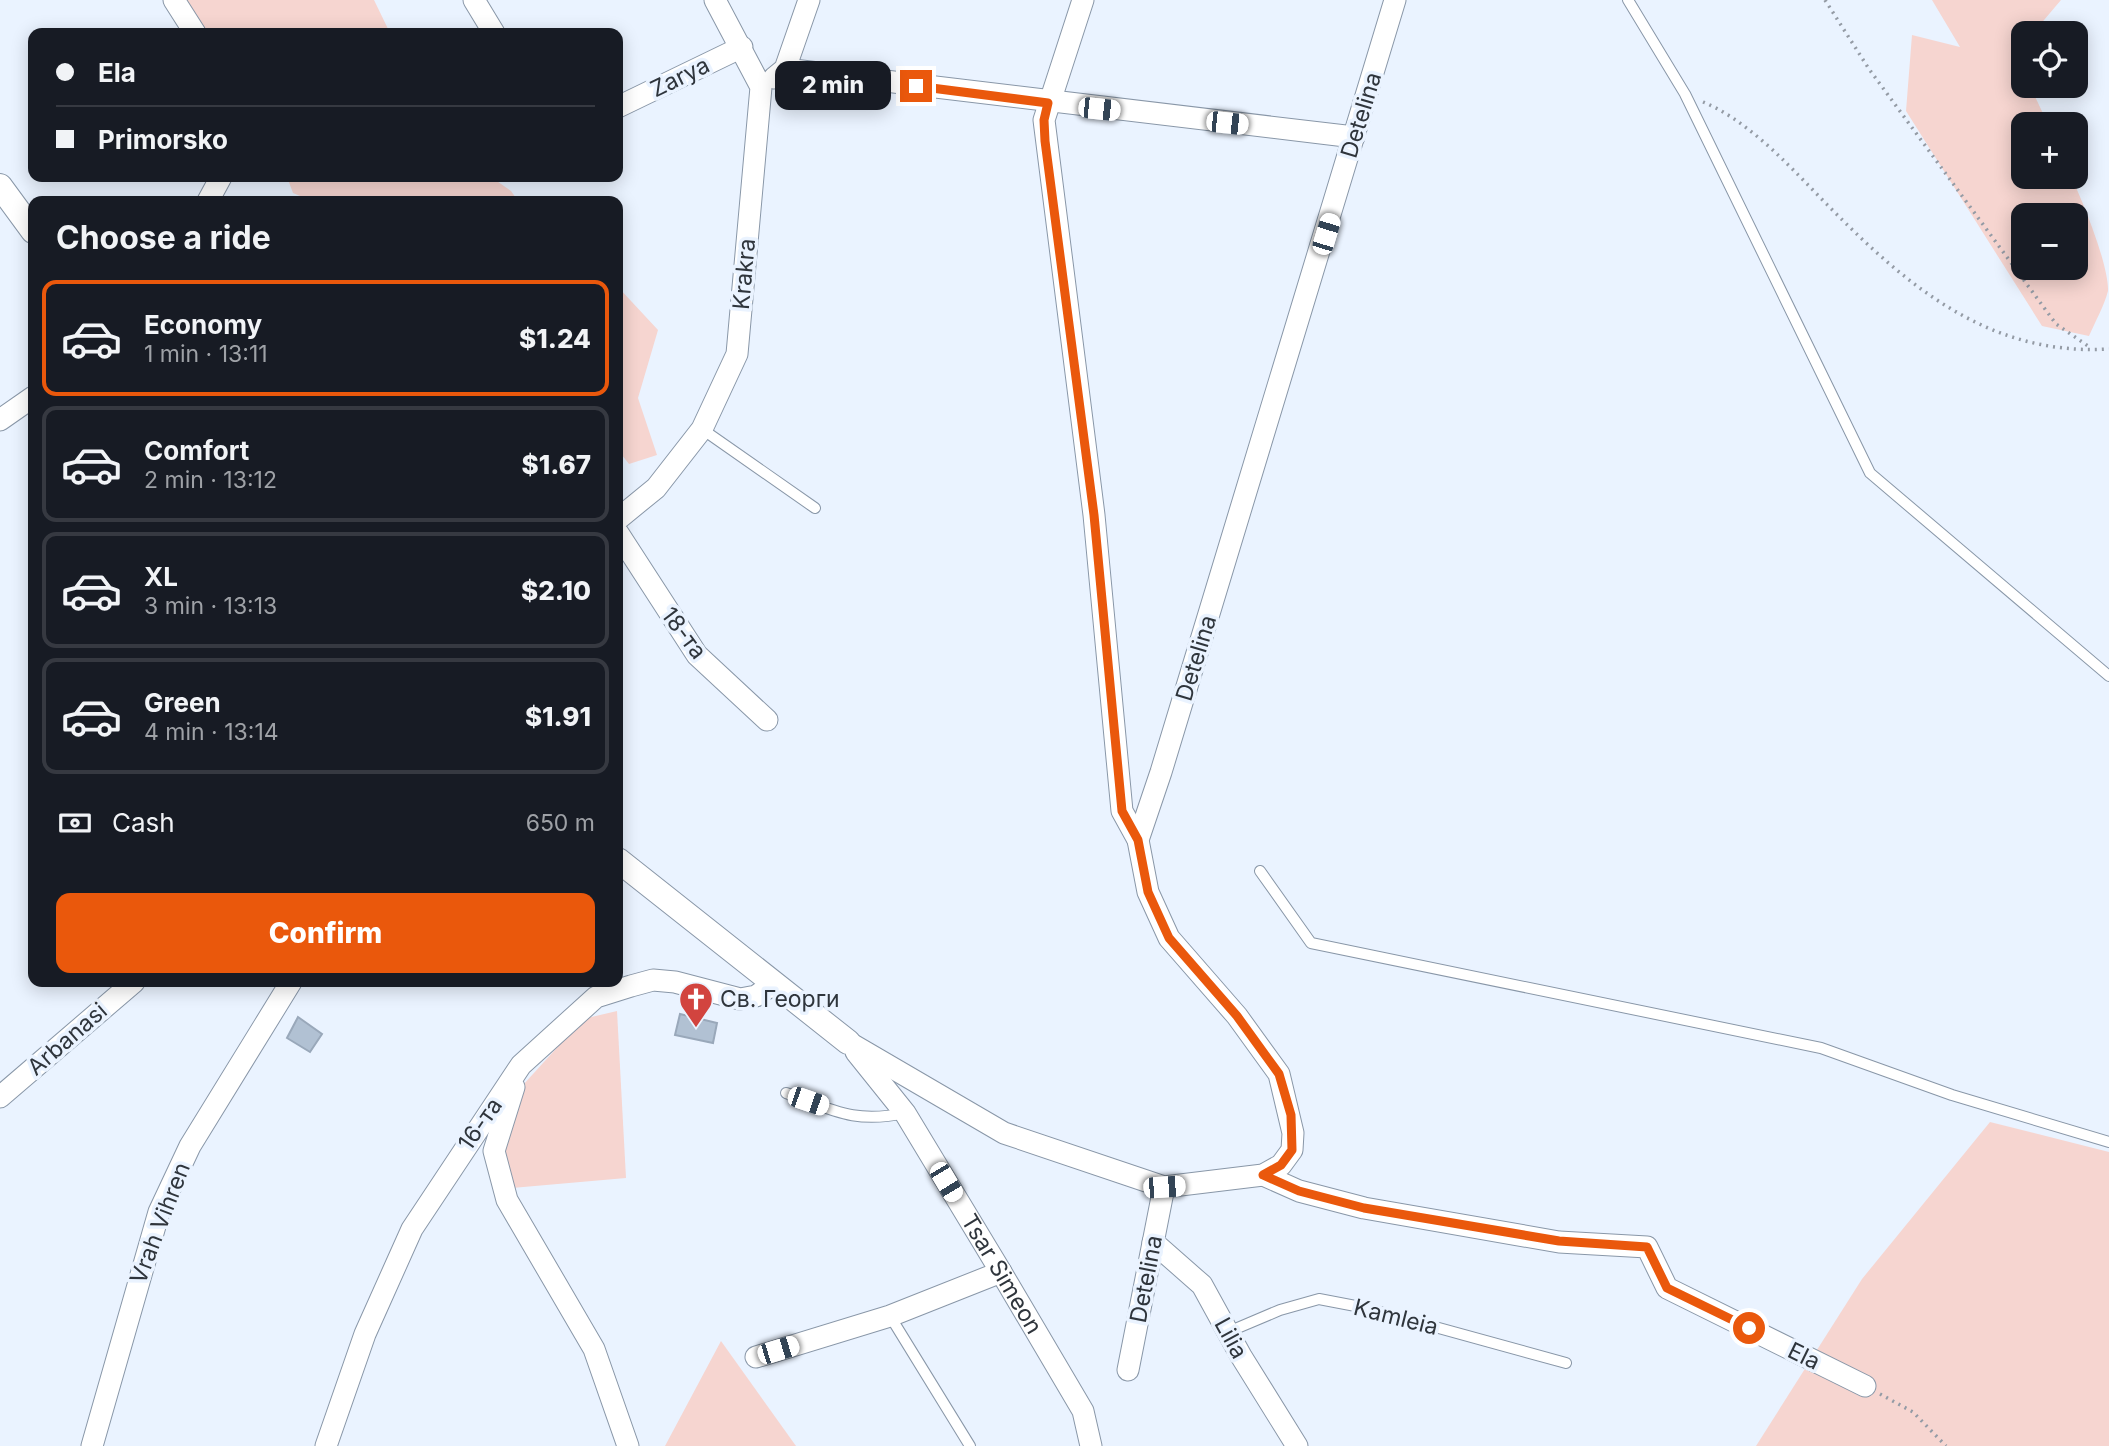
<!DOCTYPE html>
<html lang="en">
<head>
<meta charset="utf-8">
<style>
	:root { --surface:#171b24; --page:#242831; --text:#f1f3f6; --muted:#9ea1a6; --line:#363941; --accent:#ea580c }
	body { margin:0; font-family:Inter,sans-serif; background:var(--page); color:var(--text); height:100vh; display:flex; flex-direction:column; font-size:26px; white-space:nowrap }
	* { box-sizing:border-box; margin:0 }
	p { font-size:23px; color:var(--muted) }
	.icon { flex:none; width:38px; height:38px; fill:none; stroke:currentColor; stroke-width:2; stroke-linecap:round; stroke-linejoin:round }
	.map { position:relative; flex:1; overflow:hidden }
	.drawer { position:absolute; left:28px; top:196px; width:595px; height:791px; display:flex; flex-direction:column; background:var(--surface); border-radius:14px; box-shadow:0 4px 18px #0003 }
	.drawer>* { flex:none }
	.banner { position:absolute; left:28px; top:28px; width:595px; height:154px; border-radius:14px; box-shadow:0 4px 18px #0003; display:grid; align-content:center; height:154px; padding:0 28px; background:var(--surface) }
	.buttons { position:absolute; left:2011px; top:21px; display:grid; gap:14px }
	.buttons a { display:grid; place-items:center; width:77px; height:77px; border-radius:14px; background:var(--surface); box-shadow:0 4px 18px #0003; font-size:35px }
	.end { position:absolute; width:32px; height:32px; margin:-16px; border:9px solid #ea580c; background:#fff; box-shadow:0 0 0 4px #fff }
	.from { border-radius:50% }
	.bubble { position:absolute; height:49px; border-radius:14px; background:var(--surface); box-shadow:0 4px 18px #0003; font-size:23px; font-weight:800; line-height:49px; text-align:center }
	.car { position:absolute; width:21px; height:42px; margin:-21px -10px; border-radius:9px; box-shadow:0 0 5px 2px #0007; background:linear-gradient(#fff 24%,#345 0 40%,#fff 0 76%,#345 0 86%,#fff 0) }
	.banner b { display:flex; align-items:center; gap:24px; height:66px; font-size:26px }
	.banner b+b { border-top:2px solid var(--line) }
	.banner i { width:18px; height:18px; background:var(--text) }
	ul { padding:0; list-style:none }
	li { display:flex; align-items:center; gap:21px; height:116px; margin:0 14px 10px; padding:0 14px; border:4px solid var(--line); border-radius:14px }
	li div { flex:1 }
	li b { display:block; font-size:26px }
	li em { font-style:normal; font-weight:800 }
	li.current { border-color:var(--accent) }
	li>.icon { width:63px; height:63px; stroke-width:1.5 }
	h2 { padding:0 28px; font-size:32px; line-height:84px }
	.pay { display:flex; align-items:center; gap:18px; height:77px; padding:0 28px; font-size:26px }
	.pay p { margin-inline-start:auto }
	.cta { display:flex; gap:14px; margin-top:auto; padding:14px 28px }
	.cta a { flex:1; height:80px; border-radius:14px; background:var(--accent); color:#fff; font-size:28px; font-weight:800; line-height:80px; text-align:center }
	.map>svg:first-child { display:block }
</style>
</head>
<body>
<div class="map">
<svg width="2109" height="1446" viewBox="0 0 2109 1446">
	<rect width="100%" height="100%" fill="#eaf3ff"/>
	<g fill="#f6d5d0" fill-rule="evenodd">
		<polygon points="179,0 374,0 390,33 204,33"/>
		<path d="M 1932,0 L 2061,0 L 2033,33 L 2023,33 L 2023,46 L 2016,54 L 2023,70 L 2023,86 L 2030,86 L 2048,124 L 2023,124 L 2023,177 L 2071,177 C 2083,201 2109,266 2108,291 C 2104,306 2095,322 2089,336 L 2042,326 L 1906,111 L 1912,35 L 1960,47 ZM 2076,215 L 2076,268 L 2023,268 L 2023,215 Z"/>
		<polygon points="287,177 491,177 511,191 518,201 312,201 293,193"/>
		<polygon points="618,287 658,330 638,398 657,455 629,464 618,450"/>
		<polygon points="617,1011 626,1178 512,1188 505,1152 523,1085 583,1019"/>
		<polygon points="1990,1122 2109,1152 2109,1446 1756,1446 1862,1279"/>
		<polygon points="721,1341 796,1446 665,1446"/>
	</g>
	<g fill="#b1c1d3" stroke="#99a8ba" stroke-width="2">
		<polygon points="680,1014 717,1023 713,1043 675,1035"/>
		<polygon points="298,1017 322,1034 310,1052 287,1038"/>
	</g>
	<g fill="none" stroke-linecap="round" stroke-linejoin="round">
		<g stroke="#8997a8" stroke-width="12">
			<g id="service">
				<polyline points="1628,0 1685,94 1870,473 2109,676"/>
				<polyline points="702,429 815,508"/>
				<polyline points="1260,871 1311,943 1821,1048 1952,1095 2109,1142"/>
				<path d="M 786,1093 C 833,1110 854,1124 905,1113"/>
				<polyline points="890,1316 970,1446"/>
				<polyline points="1228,1332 1280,1310 1319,1299 1366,1308 1566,1363"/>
			</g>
		</g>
		<g stroke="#8997a8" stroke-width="23">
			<g id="minor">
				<polyline points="174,0 195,33"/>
				<polyline points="474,0 494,33"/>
				<polyline points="1083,0 1044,120 1094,515 1122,811 1138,840"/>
				<polyline points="785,69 1354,137"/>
				<polyline points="774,78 785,69 809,0"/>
				<polyline points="618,107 742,47"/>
				<polyline points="208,201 221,177"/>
				<polyline points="0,420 33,397"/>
				<polyline points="618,519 656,488 702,429 737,354 761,87 715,0"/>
				<polyline points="618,533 697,655 767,720"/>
				<polyline points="848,1042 1004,1133 1164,1187 1263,1175 1281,1165 1292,1150 1293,1133 1279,1074 1237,1016 1169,938 1148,892 1138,840 1161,772 1395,0"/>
				<path id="s1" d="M 856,1052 L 905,1113 L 1001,1272 L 1083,1411 L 1091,1446"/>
				<polyline points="514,1087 494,1151 507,1200 594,1349 628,1446"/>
				<polyline points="0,1097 134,982"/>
				<polyline points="1263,1175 1299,1191 1364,1208 1559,1242 1647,1247 1667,1288 1865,1386"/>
				<polyline points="1153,1242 1202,1285 1241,1356 1297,1446"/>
				<polyline points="756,1357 890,1316 1001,1272"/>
				<polyline points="1128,1370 1164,1187"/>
				<polyline points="92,1446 159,1212 190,1146 291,982"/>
				<polyline points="326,1446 365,1334 412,1229 521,1065 596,997 631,986 653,980 675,982 740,999 756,996 773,984"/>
			</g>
		</g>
		<g stroke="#8997a8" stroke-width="26">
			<g id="tertiary">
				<polyline points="0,186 33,231"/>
				<polyline points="618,860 848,1042"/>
			</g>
		</g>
		<g stroke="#949ba5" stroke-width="3.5" stroke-dasharray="2 5" stroke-linecap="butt">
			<polyline points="1825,0 1869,69 2056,324 2091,348"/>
			<path d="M 1703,102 C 1743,118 1782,158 1811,188 C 1894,274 1980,357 2109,349"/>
			<polyline points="1880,1394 1913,1412 1946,1446"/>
		</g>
		<use href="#service" stroke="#fff" stroke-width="10"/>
		<use href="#minor" stroke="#fff" stroke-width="21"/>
		<use href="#tertiary" stroke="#fff" stroke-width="24"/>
	</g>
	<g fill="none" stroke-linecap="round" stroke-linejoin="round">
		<polyline stroke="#ea580c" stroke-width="9" points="916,86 1048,103 1044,120 1045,141 1094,515 1122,811 1138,840 1148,892 1169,938 1237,1016 1279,1074 1291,1115 1292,1150 1281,1165 1263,1175 1299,1191 1364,1208 1559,1241 1647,1247 1667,1288 1749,1328"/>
	</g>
	<defs>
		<g id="church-pin" transform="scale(1.75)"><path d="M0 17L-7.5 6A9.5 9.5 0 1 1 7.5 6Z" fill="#d2443f" stroke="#eaf3ff"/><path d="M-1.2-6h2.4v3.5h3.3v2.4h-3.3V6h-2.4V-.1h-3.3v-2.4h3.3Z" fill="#fff"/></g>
	</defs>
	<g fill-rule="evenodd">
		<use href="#church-pin" x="696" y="999"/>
	</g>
	<g text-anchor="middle" stroke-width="7" stroke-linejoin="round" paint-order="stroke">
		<g font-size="23" fill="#2f353c" stroke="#eaf3ff">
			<text transform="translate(680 77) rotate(-26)" y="8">Zarya</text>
			<text transform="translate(1361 115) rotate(-73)" y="8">Detelina</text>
			<text transform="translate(744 274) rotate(-85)" y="8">Krakra</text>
			<text transform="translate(684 633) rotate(53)" y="8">18-та</text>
			<text transform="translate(1196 658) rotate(-73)" y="8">Detelina</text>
			<text transform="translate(67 1039) rotate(-41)" y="8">Arbanasi</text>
			<text transform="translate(480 1124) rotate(-55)" y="8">16-та</text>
			<text transform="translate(160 1223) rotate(-69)" y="8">Vrah Vihren</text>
			<text dy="8" stroke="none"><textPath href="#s1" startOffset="266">Tsar Simeon</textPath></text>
			<text transform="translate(1146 1279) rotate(-79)" y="8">Detelina</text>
			<text transform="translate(1396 1317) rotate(14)" y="8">Kamleia</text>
			<text transform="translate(1231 1338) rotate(61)" y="8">Lilia</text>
			<text transform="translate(1804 1356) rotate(26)" y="8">Ela</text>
		</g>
		<g font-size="23" fill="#2f353c" stroke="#eaf3ff" text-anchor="start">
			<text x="720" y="1007">Св. Георги</text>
		</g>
	</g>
</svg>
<div class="buttons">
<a><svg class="icon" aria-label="locate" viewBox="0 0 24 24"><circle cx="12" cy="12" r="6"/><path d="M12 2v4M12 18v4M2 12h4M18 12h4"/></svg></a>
<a>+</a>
<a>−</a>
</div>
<i class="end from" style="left:1749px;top:1328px"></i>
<i class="end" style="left:916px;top:86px"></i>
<div class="bubble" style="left:775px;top:61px;width:116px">2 min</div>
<i class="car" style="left:1099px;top:109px;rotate:96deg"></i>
<i class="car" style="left:1227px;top:123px;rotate:96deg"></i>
<i class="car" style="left:1326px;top:234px;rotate:17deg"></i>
<i class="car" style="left:808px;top:1101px;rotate:109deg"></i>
<i class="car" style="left:946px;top:1182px;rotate:149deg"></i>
<i class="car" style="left:1164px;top:1187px;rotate:86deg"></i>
<i class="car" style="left:778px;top:1350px;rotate:73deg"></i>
<div class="banner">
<b><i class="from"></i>Ela</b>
<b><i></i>Primorsko</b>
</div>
<section class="drawer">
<h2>Choose a ride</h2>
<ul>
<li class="current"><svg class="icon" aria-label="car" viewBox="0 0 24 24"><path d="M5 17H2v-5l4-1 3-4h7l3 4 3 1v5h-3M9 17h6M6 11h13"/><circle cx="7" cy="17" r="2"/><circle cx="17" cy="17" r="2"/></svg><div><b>Economy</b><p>1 min · 13:11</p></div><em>$1.24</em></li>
<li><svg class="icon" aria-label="car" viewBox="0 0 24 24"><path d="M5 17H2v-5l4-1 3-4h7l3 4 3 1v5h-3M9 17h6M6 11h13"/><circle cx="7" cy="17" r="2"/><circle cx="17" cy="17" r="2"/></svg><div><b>Comfort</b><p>2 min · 13:12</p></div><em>$1.67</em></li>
<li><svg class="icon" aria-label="car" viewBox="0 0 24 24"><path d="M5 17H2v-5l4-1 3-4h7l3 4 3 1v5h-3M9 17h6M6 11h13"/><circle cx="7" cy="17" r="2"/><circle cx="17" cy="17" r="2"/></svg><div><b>XL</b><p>3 min · 13:13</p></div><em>$2.10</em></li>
<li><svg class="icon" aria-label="car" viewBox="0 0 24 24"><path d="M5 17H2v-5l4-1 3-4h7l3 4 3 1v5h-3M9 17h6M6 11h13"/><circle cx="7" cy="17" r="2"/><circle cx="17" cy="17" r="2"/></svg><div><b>Green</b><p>4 min · 13:14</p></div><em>$1.91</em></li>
</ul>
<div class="pay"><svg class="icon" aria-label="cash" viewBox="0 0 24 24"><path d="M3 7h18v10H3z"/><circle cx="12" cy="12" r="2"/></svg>Cash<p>650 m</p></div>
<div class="cta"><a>Confirm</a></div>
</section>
</div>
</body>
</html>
